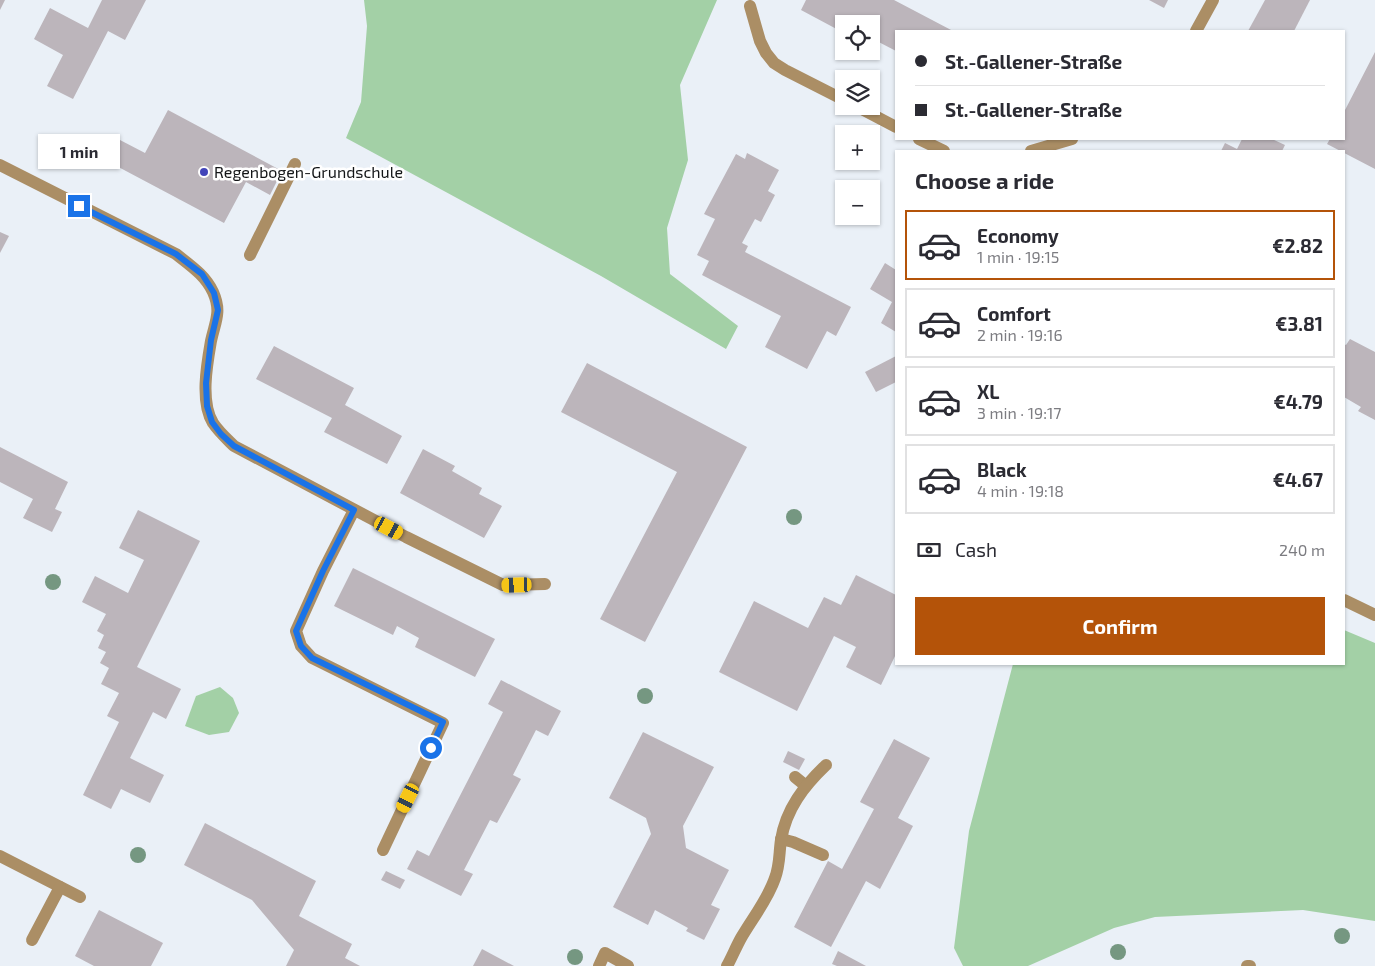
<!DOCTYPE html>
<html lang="en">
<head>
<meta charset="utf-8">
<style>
	:root { --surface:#fff; --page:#f7f7f7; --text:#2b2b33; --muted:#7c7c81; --line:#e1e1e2; --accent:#b45309 }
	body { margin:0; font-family:"Exo 2",sans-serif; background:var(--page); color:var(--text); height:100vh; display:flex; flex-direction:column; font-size:19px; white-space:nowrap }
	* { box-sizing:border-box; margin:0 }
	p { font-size:16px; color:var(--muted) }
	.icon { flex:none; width:28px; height:28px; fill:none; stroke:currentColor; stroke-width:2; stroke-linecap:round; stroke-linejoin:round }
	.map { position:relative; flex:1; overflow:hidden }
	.details { position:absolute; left:895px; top:150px; width:450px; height:515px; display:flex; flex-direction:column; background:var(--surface); border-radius:0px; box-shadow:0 1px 4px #0004 }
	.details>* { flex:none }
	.top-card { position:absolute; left:895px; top:30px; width:450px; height:110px; border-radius:0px; box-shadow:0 1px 4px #0004; display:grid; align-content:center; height:110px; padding:0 20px; background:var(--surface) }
	.fabs { position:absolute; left:835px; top:15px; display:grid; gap:10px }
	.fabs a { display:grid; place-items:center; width:45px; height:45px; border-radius:0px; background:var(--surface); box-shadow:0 1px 4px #0004; font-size:25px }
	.end { position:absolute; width:22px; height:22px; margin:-11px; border:6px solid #1a73e8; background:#fff; box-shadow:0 0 0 2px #fff }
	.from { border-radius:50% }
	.bubble { position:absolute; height:35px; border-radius:0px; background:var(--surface); box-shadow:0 1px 4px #0004; font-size:16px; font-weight:700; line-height:35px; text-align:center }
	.car { position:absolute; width:15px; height:30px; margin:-15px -8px; border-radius:6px; box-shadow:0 0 4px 1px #0007; background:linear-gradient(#f5c518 24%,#345 0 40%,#f5c518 0 76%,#345 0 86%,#f5c518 0) }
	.top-card b { display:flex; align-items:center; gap:18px; height:48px; font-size:19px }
	.top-card b+b { border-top:1px solid var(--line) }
	.top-card i { width:12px; height:12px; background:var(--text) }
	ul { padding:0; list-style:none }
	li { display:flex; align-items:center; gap:15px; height:70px; margin:0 10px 8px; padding:0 10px; border:2px solid var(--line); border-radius:0px }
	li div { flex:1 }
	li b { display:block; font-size:19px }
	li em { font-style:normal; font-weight:700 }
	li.active { border-color:var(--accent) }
	li>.icon { width:45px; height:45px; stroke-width:1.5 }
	h2 { padding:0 20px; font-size:22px; line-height:60px }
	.pay { display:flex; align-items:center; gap:12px; height:55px; padding:0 20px; font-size:19px }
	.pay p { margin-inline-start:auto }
	.cta { display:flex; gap:10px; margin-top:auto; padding:10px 20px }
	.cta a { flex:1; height:58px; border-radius:0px; background:var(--accent); color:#fff; font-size:20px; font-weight:700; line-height:58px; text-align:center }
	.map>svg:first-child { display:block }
</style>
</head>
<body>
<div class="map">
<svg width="1375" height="966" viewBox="0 0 1375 966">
	<rect width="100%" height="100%" fill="#eaf0f7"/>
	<g fill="#a3d0a6">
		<polygon points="364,0 717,0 680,85 688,160 667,228 670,274 738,326 726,349 601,276 346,138 361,102 367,26"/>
		<polygon points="1344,630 1375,643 1375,921 1303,910 1155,917 1114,928 1028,966 963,966 954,948 969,831 1013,664 1344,664"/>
		<polygon points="220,687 233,698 239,713 229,732 209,735 185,726 196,696"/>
	</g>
	<g fill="#bcb5bb">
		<polygon points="0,0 5,0 0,10"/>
		<polygon points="102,0 146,0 125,40 108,31 73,99 47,86 63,55 34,39 50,8 88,28"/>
		<polygon points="806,0 894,0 953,31 896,31 896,51 871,38 871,24 844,24 844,33 801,10"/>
		<polygon points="1149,0 1168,0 1164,8"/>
		<polygon points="1265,0 1310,0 1294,31 1248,31"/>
		<polygon points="1375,52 1375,169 1327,144 1330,139 1344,139 1344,112"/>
		<polygon points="168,110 282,171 270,195 246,182 224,223 109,162 120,140 145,153"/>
		<polygon points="1242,139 1272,139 1285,145 1282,151 1221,151 1225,143 1237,149"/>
		<polygon points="747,153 779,170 768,191 775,195 761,222 755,219 742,243 748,246 745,252 851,307 836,336 827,331 807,369 765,347 781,316 702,275 709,261 697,255 715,219 704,214 736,154 745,159"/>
		<polygon points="0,232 9,236 0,253"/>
		<polygon points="885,263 896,270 896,332 881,323 892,302 870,289"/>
		<polygon points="1350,339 1375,352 1375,420 1358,411 1361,407 1344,397 1344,344 1346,345"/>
		<polygon points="274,346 354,388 345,405 402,436 387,464 324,432 332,418 256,379"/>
		<polygon points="896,356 896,382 876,392 865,372"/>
		<polygon points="587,363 747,447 645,642 600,619 677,472 561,412"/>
		<polygon points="0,447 68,482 55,509 62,512 52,532 23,518 33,499 0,482"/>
		<polygon points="423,449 455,466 452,471 482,488 479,494 502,506 484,538 400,493"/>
		<polygon points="138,510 200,541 137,667 181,689 166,719 153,712 130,758 164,775 150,803 121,789 111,809 83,795 119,722 107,716 119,693 101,684 109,668 100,663 106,652 98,648 104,635 97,631 106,614 82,602 95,576 128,593 144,560 119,548"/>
		<polygon points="353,568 495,639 475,677 415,647 419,638 397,626 393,635 334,606"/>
		<polygon points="856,575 896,595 896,654 881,685 846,667 856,647 834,636 797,711 719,672 754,601 808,628 824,597 841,605"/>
		<polygon points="501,680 561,711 548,736 536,730 513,775 521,779 497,823 490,820 464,870 473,874 461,896 407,869 417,850 429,856 503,712 488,704"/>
		<polygon points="643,732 714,767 683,826 686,848 729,870 711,905 720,909 704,940 686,931 688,928 655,910 648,925 613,907 651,834 646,818 609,798"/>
		<polygon points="894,739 930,758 898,818 913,826 880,889 866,881 831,947 794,927 828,861 842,869 857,841 874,809 860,802"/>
		<polygon points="788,751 805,759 799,770 783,762"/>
		<polygon points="205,823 316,881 299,916 352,944 345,958 360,966 286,966 294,950 252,900 184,865"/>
		<polygon points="386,871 405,880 400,889 381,880"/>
		<polygon points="99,910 163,943 151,966 94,966 75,956"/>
		<polygon points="482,949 514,966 473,966"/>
		<polygon points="838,951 866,966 837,966 832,964"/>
	</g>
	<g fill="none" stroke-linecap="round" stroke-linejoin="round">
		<g stroke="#ab8e65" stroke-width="12">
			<polyline points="750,6 760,41 766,53 774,63 785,70 844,100"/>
			<polyline points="1196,31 1213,0"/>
			<polyline points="856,106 896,127"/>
			<polyline points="919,139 944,151"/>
			<polyline points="1031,151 1072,139"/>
			<path d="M 0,165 L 176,254 C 191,266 205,275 213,292 C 222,312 215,322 211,341 C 207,364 200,402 213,423 C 219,432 227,439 234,446 L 406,537 L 503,585 L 545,584"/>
			<polyline points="250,255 295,164"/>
			<polyline points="354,510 323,571 296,631 301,646 312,658 443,723 383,850"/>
			<polyline points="1344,600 1375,615"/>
			<polyline points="795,777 806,786"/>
			<polyline points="781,839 793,842 823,855"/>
			<polyline points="0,856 80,897"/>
			<polyline points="32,940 60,887"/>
			<polyline points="599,966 605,953 628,966"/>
			<path d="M 727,966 C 732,957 736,947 741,938 C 752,919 768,899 775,878 C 780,865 779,853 781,840 C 786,809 804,786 826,765"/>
			<polyline points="1247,966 1250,966"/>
		</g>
	</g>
	<g fill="#759781">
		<circle cx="794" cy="517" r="8"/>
		<circle cx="53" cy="582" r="8"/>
		<circle cx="645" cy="696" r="8"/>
		<circle cx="138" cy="855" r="8"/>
		<circle cx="1342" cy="936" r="8"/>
		<circle cx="1118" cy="952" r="8"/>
		<circle cx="575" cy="957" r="8"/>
	</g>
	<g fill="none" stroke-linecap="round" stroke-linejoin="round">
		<polyline stroke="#1a73e8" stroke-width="6" points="79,206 176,254 202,274 214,293 218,310 211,340 206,383 207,406 212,422 221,434 234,446 354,510 323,571 296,631 301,646 312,658 443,722 431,748"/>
	</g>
	<circle fill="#4244b9" stroke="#fff" stroke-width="2" cx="204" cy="172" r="5"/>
	<g text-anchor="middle" stroke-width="5" stroke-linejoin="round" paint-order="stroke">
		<g font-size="16" fill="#131517" stroke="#fff" text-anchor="start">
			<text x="214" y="178">Regenbogen-Grundschule</text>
		</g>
	</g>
</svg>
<div class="fabs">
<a><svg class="icon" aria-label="locate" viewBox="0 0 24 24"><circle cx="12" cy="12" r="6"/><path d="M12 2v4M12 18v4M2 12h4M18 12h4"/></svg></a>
<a><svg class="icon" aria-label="layers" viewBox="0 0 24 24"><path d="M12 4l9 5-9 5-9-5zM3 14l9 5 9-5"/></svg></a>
<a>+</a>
<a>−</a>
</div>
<i class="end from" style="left:431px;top:748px"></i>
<i class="end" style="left:79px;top:206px"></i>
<div class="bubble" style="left:38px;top:134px;width:82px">1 min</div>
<i class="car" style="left:389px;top:528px;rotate:118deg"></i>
<i class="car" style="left:517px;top:585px;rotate:268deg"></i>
<i class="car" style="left:408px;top:798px;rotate:206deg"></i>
<div class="top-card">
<b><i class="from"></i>St.-Gallener-Straße</b>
<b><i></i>St.-Gallener-Straße</b>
</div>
<section class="details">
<h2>Choose a ride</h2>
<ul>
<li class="active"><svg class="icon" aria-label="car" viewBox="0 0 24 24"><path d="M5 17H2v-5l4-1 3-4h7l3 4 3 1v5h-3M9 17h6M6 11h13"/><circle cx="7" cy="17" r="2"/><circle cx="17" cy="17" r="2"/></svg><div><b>Economy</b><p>1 min · 19:15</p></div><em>€2.82</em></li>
<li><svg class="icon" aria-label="car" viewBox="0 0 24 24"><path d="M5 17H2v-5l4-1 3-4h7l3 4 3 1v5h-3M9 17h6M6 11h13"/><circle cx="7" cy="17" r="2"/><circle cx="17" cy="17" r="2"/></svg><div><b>Comfort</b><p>2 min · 19:16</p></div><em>€3.81</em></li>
<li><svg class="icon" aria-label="car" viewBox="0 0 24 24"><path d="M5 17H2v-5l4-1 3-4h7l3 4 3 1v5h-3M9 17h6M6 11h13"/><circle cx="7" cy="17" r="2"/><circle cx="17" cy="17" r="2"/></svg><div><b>XL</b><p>3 min · 19:17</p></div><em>€4.79</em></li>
<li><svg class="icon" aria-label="car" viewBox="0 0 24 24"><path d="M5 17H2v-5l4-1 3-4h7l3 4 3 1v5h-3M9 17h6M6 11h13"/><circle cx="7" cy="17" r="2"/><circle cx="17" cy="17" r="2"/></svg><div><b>Black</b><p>4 min · 19:18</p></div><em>€4.67</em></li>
</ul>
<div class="pay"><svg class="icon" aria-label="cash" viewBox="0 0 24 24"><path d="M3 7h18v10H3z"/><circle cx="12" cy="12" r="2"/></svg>Cash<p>240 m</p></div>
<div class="cta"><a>Confirm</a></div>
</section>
</div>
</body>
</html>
